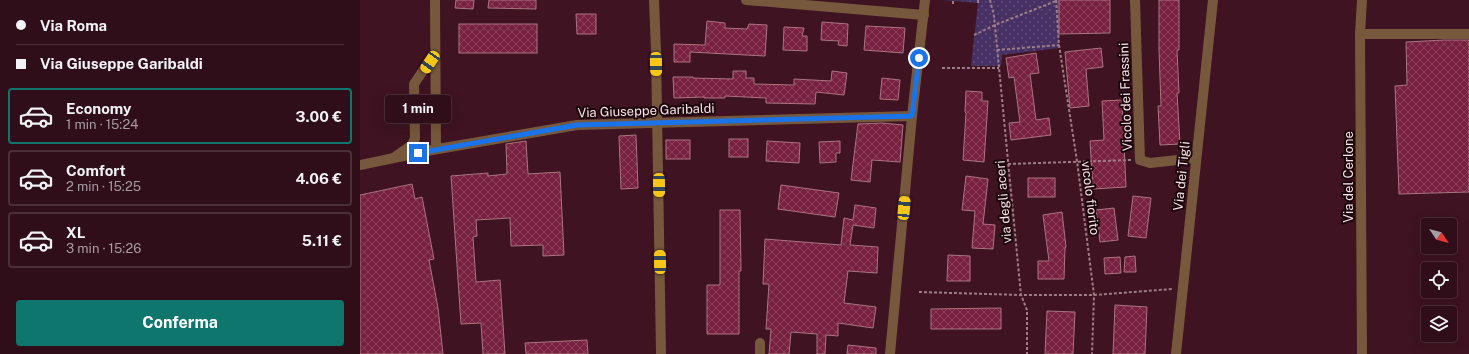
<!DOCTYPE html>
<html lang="it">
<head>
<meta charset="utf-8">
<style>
	:root { --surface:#2f0e19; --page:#371722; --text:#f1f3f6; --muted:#a79ca2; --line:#4a2e38; --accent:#0f766e }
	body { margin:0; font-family:"Public Sans",sans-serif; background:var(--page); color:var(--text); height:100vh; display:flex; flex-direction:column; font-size:15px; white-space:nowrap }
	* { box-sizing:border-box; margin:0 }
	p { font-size:13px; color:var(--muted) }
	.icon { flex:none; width:22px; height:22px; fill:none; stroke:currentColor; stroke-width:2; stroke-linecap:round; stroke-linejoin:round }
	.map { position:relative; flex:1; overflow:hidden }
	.panel { display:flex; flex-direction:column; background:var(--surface); width:360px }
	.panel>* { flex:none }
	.top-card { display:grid; align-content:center; height:88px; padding:0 16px; background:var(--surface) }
	.needle { width:26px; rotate:125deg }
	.buttons { position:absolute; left:1061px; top:218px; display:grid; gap:8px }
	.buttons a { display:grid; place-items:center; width:36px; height:36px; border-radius:4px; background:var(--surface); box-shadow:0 4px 16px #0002,0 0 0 1px var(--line); font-size:20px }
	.end { position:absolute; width:18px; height:18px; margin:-9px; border:5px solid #1a73e8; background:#fff; box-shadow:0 0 0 2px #fff }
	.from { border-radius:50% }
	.bubble { position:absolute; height:28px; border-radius:4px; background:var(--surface); box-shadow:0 4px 16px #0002,0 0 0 1px var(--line); font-size:13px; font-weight:700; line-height:28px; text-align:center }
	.car { position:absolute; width:12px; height:24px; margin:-12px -6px; border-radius:5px; box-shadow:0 0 3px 1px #0007; background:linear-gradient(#f5c518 24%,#345 0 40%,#f5c518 0 76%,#345 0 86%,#f5c518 0) }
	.top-card b { display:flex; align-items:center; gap:14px; height:38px; font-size:15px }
	.top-card b+b { border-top:1px solid var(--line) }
	.top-card i { width:10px; height:10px; background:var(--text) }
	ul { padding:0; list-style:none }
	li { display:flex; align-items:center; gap:12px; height:56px; margin:0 8px 6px; padding:0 8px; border:2px solid var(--line); border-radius:4px }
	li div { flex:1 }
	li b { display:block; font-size:15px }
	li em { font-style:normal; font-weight:700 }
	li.on { border-color:var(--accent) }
	li>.icon { width:36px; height:36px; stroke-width:1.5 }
	.primary-button { display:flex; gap:8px; margin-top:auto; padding:8px 16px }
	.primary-button a { flex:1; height:46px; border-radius:4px; background:var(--accent); color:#fff; font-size:16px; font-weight:700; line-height:46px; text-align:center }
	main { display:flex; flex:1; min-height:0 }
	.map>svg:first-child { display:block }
</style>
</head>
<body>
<main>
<section class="panel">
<div class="top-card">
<b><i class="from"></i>Via Roma</b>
<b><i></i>Via Giuseppe Garibaldi</b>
</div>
<ul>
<li class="on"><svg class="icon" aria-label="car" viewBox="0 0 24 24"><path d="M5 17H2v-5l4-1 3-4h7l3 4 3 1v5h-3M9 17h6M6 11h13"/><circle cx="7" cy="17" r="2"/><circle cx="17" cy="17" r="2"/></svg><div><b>Economy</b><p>1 min · 15:24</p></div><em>3.00 €</em></li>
<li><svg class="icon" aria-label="car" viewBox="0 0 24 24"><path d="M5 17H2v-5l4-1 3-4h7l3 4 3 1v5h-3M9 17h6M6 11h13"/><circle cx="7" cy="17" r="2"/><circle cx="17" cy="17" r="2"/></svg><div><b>Comfort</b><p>2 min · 15:25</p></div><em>4.06 €</em></li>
<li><svg class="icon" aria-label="car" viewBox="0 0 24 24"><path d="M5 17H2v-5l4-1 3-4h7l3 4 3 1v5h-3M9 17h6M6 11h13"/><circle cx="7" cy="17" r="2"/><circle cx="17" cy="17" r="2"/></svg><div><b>XL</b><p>3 min · 15:26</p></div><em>5.11 €</em></li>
</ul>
<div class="primary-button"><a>Conferma</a></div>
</section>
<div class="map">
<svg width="1109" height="354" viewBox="0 0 1109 354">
	<defs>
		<pattern id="grass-dots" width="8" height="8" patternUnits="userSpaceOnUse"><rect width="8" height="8" fill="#473063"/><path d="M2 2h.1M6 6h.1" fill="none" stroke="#624e79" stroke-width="1.8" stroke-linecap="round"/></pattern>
		<pattern id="building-cross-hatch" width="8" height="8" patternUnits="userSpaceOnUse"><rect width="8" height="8" fill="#78203f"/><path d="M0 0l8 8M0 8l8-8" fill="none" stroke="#8c405b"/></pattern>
	</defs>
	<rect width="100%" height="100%" fill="#3f1321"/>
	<polygon fill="url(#grass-dots)" points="583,0 699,0 699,48 642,55 641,66 611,66 618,3"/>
	<g fill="url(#building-cross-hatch)" stroke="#ab7482">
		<polygon points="96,0 114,0 113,9 95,8"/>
		<polygon points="129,0 176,0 176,9 128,8"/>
		<polygon points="699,0 750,0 750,33 699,34"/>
		<polygon points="799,0 819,0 819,50 817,50 819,93 817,93 820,144 800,145 798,106 801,106 799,50"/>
		<polygon points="216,14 236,14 236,34 217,34"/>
		<polygon points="347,21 365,23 365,28 387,29 389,24 407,25 405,56 330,52 330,62 314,62 314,44 345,45"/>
		<polygon points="462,22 488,24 487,46 478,45 479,41 461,40"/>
		<rect x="99" y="24" width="78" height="29"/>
		<polygon points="506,26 545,28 543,53 504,50"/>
		<polygon points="424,27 444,28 442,36 447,36 447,51 423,50"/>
		<polygon points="1084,40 1109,40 1109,192 1039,194 1035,86 1047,85 1046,42"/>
		<polygon points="741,48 743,67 726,69 729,106 710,108 705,52"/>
		<polygon points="676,53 679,73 670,74 676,120 689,118 691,135 651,140 649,123 660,122 654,77 649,78 646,58"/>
		<polygon points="373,71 386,71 386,78 394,78 394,84 434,85 434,79 471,81 472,71 487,73 484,95 456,92 455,104 406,103 406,98 365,96 365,98 344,98 344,97 314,98 313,77 333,77 333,78 373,79"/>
		<polygon points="522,78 540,80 538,100 520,99"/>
		<polygon points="606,91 622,92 622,101 628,101 624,162 603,160 606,113 605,112"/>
		<polygon points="762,100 766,187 733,189 730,141 744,140 742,101"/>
		<polygon points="522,123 543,125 540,162 512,160 510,182 491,180 498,124"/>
		<polygon points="276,135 278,188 261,189 259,136"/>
		<rect x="369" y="139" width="19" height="18"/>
		<rect x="306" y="140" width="24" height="19"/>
		<polygon points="166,141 168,174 200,172 204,255 183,256 183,245 151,246 150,218 116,220 117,236 113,237 116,282 140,280 145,354 123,354 121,323 101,324 91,176 128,173 128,176 147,174 146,144"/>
		<polygon points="407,141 440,143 439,163 406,161"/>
		<polygon points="480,141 480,153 476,153 476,162 460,163 459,142"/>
		<polygon points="606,176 628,179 623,224 635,225 633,249 612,248 615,211 602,210"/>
		<rect x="668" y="178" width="27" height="19"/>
		<polygon points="52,184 55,199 62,197 74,259 69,260 78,308 83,354 0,354 0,195"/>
		<polygon points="421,185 479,193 475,217 418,209"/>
		<polygon points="773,196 791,198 786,238 768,236"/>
		<polygon points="495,205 516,208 514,228 493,225 490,245 518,247 517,273 488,271 484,303 516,307 513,328 478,323 478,336 466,335 465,354 457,354 457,334 431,332 429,354 409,354 411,329 406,329 409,284 403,284 405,239 481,245 484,218 493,220"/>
		<polygon points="754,208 758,240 740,242 736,210"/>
		<polygon points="360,210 380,210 381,271 379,271 379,334 347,334 347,285 360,285"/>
		<polygon points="702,212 706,247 705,248 704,279 678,279 678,261 689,261 683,215"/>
		<polygon points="588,255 610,256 610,281 587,281"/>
		<polygon points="775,256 776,272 764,272 765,257"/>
		<polygon points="760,257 761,273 745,274 744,258"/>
		<polygon points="755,305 787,307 785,354 753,354"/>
		<polygon points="641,308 641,329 571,329 571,309"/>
		<polygon points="687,311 715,312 713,354 685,354"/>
		<polygon points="227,340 228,354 166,354 165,343"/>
		<polygon points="488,345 516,348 516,354 487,354"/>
	</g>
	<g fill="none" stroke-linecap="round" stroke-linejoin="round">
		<g stroke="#9f7c86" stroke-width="2" stroke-dasharray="3 2" stroke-linecap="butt">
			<polyline points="630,0 634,16 661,295 667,310 667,354"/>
			<polyline points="696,0 699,45 717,161 734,295 732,354"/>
			<polyline points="618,3 618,0"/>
			<polyline points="593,4 593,0"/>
			<polyline points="614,35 635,25 696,1"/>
			<polyline points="637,50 699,45"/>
			<polyline points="582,68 639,68"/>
			<polyline points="648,164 771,160"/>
			<polyline points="559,292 661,295 734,295 813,289"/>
		</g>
		<g stroke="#76583d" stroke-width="10">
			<polyline points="75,0 76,149"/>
			<polyline points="294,0 296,51 301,354"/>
			<polyline points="386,0 564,15"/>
			<polyline points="775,0 780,160 790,163 836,158"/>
			<polyline points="1002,0 1000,34 1002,354"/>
			<polyline points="1000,34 1109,34"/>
			<polyline points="36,156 52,145 55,138 54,84 75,53"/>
			<polyline points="0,165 72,150 217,125 552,116"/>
			<polyline points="400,354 400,343"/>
			<polyline points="530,354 552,116 565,0"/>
			<polyline points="816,354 853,0"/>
		</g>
	</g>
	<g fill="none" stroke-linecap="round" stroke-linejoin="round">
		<polyline stroke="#1a73e8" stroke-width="5" points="58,153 217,125 552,116 559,58"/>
	</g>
	<g text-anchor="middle" stroke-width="4" stroke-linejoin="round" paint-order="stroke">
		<g font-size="13" fill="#fbe2e8" stroke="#1a070c">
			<text transform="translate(765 97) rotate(-92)" y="5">Vicolo dei Frassini</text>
			<text transform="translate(286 110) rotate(-2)" y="5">Via Giuseppe Garibaldi</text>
			<text transform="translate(821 176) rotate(-84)" y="5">Via dei Tigli</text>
			<text transform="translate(988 177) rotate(-90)" y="5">Via del Cerlone</text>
			<text transform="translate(731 198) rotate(83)" y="5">vicolo fiorito</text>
			<text transform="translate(643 202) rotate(-95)" y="5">via degli aceri</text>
		</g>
	</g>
</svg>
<div class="buttons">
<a><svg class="needle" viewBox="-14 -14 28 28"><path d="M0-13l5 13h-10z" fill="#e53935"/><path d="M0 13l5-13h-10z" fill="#a79ca2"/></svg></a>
<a><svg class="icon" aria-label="locate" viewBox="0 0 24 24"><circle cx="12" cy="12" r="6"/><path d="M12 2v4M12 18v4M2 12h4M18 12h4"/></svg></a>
<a><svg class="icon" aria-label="layers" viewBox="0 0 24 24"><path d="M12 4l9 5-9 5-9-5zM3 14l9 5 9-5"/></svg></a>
</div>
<i class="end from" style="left:559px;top:58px"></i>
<i class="end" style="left:58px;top:153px"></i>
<div class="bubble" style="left:25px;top:95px;width:66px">1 min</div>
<i class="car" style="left:70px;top:62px;rotate:214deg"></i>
<i class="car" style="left:296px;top:64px;rotate:179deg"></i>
<i class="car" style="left:299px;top:185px;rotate:179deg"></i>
<i class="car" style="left:544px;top:208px;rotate:5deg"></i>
<i class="car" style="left:300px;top:262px;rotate:359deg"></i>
</div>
</main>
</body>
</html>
